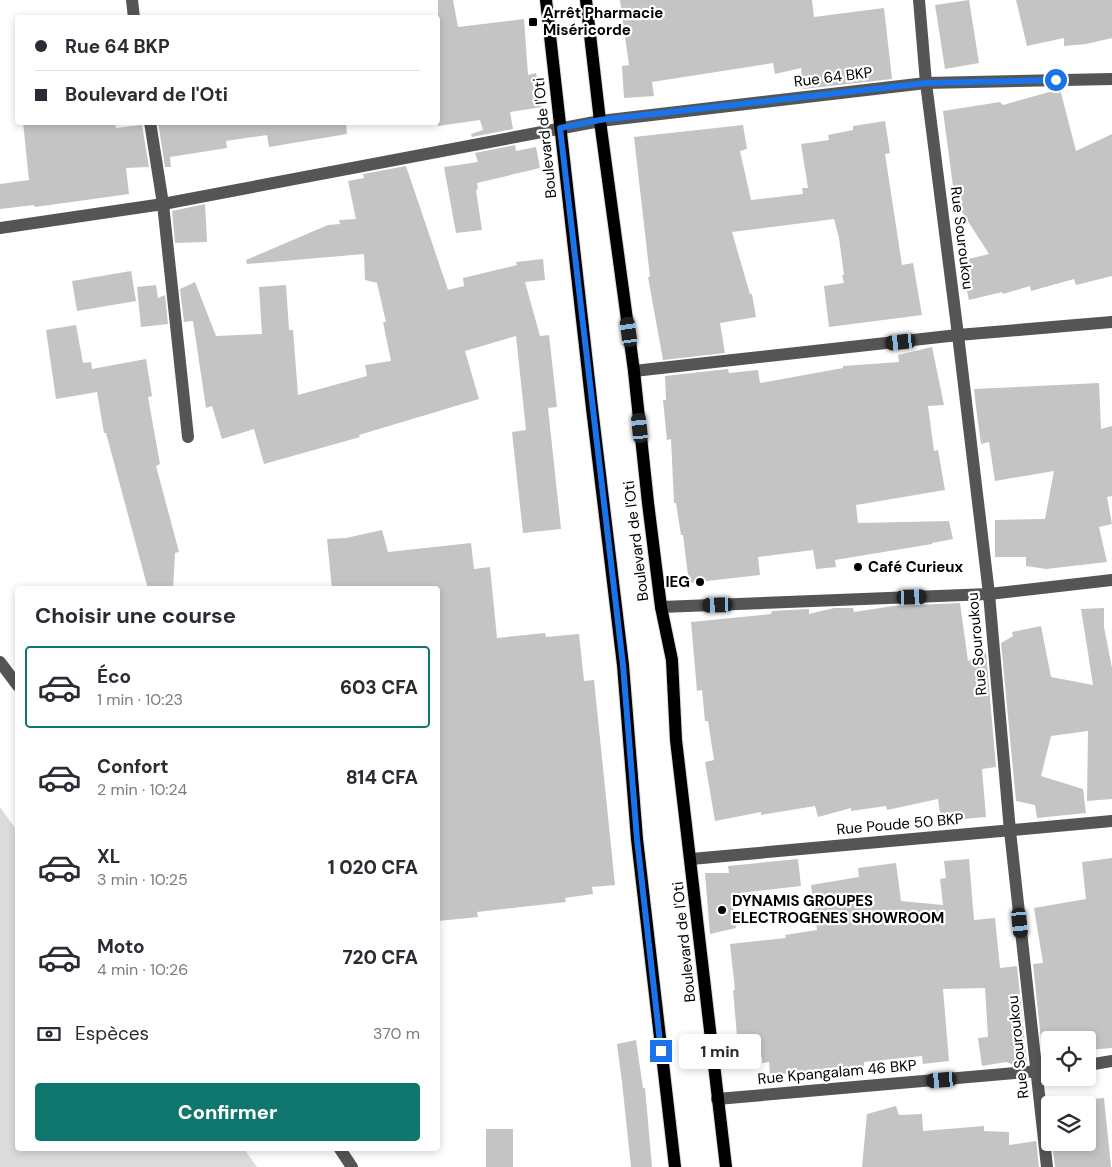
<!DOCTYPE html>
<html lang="fr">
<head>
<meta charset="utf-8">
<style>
	:root { --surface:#fff; --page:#f2f2f3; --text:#2b2b33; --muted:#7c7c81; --line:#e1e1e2; --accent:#0f766e }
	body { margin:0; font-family:"DM Sans",sans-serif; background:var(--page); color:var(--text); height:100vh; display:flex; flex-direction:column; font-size:19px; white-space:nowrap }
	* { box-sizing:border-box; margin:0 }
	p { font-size:16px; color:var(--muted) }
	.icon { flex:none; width:28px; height:28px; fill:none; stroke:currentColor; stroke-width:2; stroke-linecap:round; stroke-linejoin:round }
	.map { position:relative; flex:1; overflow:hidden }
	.details { position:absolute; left:15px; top:586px; width:425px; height:565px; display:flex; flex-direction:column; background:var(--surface); border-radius:5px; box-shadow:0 2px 8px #0003 }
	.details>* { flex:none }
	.top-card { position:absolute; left:15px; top:15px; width:425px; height:110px; border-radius:5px; box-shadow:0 2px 8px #0003; display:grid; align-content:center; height:110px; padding:0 20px; background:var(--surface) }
	.buttons { position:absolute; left:1041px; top:1031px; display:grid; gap:10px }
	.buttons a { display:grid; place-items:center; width:55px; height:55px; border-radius:5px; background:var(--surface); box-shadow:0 2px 8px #0003; font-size:25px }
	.end { position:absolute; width:22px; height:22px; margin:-11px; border:6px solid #1a73e8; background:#fff; box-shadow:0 0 0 2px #fff }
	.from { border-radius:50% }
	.bubble { position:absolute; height:35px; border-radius:5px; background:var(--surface); box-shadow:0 2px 8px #0003; font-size:16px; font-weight:800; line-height:35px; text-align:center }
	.car { position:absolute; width:15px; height:30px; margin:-15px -8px; border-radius:6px; box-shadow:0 0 4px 1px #0007; background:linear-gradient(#222 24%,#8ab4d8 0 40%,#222 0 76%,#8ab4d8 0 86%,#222 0) }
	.top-card b { display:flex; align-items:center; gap:18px; height:48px; font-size:19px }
	.top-card b+b { border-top:1px solid var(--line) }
	.top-card i { width:12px; height:12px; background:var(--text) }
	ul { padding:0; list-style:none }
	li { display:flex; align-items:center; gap:15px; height:82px; margin:0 10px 8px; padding:0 10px; border:2px solid transparent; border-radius:5px }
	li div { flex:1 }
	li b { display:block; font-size:19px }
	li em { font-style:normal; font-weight:800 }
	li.current { border-color:var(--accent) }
	li>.icon { width:45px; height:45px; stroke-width:1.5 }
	h2 { padding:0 20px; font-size:22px; line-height:60px }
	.pay { display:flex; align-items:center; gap:12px; height:55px; padding:0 20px; font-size:19px }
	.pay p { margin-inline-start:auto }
	.primary-button { display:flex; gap:10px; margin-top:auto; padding:10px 20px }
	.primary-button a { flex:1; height:58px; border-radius:5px; background:var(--accent); color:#fff; font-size:20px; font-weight:800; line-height:58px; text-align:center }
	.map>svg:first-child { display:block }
</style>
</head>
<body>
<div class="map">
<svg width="1112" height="1167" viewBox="0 0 1112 1167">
	<rect width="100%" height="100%" fill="#fff"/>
	<polygon fill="#dcdcdc" points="0,807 18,832 18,1149 244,1149 257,1167 0,1167"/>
	<g fill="#c4c4c4">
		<polygon points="438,0 453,0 458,27 524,19 528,75 536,73 542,107 510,112 513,129 472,137 471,134 483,130 480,120 438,126"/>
		<polygon points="620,0 812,0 814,17 884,8 892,79 803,89 801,68 775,74 773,63 652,82 654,96 624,98 622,66 629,65"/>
		<polygon points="969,0 979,63 945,69 935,5"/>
		<polygon points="1016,0 1112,0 1112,38 1086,44 1064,46 1064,38 1027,46"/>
		<polygon points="1060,89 1076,151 1112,134 1112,276 1076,285 1074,279 1031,291 1030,286 1003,294 1002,292 969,300 960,261 989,254 955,201 943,111 1000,102 1003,105"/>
		<polygon points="885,121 890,153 885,154 902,265 913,263 922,315 829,327 824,286 844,283 842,275 844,275 839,238 834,219 732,232 750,294 752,294 756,317 720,323 725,353 663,360 648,277 650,277 634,137 743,125 747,149 740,151 751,200 803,194 802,188 808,188 801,144 829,140 828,135 853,130 853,126"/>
		<polygon points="23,122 115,122 116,128 142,125 149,167 126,168 129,194 35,207 34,205 0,209 0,184 29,180"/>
		<polygon points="158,122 346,122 347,134 269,147 267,135 226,141 227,148 170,157 171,167 165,167"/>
		<polygon points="515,145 516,151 536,147 540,168 477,183 478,189 476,190 482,230 456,233 444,167 478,162 475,153"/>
		<polygon points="406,166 448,290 464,286 463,278 517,265 516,262 543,259 545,280 525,282 540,336 549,335 557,407 548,408 561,529 523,533 512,432 526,430 516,336 465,351 479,399 359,435 360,437 264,464 254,429 222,439 212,406 206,408 193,321 184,322 180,289 195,282 216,336 262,334 259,287 286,285 289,330 293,330 298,395 367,376 365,365 391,361 383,322 386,322 377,283 365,280 364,254 247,264 246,260 328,225 340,224 339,220 356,219 348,181 364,178 363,174"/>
		<polygon points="205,204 207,242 175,243 172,211"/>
		<polygon points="131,271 136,301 77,311 72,281"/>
		<polygon points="156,285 158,298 165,295 168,324 141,327 137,287"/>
		<polygon points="76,325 83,363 91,362 92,369 146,359 152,396 148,397 160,464 156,466 179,552 175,553 173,589 148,589 106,433 104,433 97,392 56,399 46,330"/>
		<polygon points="932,347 944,405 928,406 934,451 938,450 945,490 856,505 858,523 949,521 953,539 932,543 932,544 835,560 836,567 816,569 813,550 758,557 760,575 689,583 683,535 681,535 676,503 674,503 671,439 667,440 663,400 666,400 665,376 728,369 729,373 758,370 760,383 843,368 843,366 899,362 898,355"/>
		<polygon points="1099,383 1101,429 1112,426 1112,496 1107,497 1112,524 1099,527 1107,562 1046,569 1026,566 1026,557 995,557 995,520 1045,519 1054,471 995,481 989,442 981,444 976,407 974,389"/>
		<polygon points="382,530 388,552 471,543 474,569 490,567 497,638 545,633 546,637 579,634 584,681 594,680 615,885 592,887 593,894 565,898 566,902 477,912 478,917 438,921 438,589 332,589 327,539 346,538"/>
		<polygon points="960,603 968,661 986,652 996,767 982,769 986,817 941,821 938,799 887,810 886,806 851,811 851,808 818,817 815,806 761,815 761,812 715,821 705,762 714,760 708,721 705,721 702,690 697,691 691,622 771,614 772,611 809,609 809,614 834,608 853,608 854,612 893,606"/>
		<polygon points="1104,608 1104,627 1112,668 1112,799 1087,801 1088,731 1051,736 1041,776 1083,789 1086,813 1037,818 1035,805 1016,801 1001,643 1013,636 1012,632 1041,626 1051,677 1093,685 1081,609"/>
		<polygon points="1112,858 1112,1048 1088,1050 1088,1040 1050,1040 1050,1048 1042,1049 1033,964 1043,963 1034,908 1086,899 1082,862"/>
		<polygon points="798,859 801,886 731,894 736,928 710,934 705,873 729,873 728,866"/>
		<polygon points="969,859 974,920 995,918 1000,968 1017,966 1027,1064 1014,1065 1006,1062 982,1066 978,1038 988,1037 985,988 943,989 949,1061 923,1064 922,1056 864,1062 864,1068 824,1076 824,1073 770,1074 769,1062 762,1063 762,1057 739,1059 733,990 735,990 730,944 786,938 785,935 817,930 811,885 859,877 858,868 896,863 901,901 943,905 940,879 946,878 944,861"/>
		<polygon points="636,1040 643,1088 645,1088 652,1167 631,1167 622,1082 617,1044"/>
		<polygon points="1104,1098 1111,1167 1055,1167 1052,1142 1088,1142 1088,1105 1060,1105 1060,1102"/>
		<polygon points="896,1106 899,1115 922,1114 923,1131 984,1126 984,1131 1009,1132 1009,1145 1036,1141 1039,1167 862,1167 867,1114"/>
		<rect x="486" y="1129" width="27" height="38"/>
	</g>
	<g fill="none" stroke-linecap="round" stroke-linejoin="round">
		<g stroke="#dbdbdb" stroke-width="14">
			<g id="major">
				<polyline points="546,0 592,408 623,665 637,839 675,1167"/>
				<polyline points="586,0 600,121 634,371 648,503 661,607 672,660 676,740 726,1167"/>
			</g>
		</g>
		<g stroke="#555" stroke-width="12">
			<polyline points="132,0 134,18"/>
			<polyline points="919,0 926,83 958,335 989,594 1010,831 1047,1167"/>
			<polyline points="150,122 163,204 188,437"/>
			<polyline points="0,228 163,204 600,121 926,83 1112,79"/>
			<polyline points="634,371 958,335 1112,322"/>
			<polyline points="661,607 989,594 1112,580"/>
			<polyline points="0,662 18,686"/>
			<polyline points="691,859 1112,821"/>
			<polyline points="1088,1065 1112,1061"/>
			<polyline points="717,1099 1050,1070"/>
			<polyline points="340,1149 352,1167"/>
		</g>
		<use href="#major" stroke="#000" stroke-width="12"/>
	</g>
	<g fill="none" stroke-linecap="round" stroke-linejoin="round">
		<polyline stroke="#1a73e8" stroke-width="6" points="661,1051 637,839 623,665 560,128 600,120 926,83 1056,80"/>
	</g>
	<g fill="#000" stroke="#fff" stroke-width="2">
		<rect x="528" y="17" width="10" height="10" rx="2.5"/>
		<circle cx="858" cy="567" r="5"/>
		<circle cx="700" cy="582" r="5"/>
		<circle cx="722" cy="910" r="5"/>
	</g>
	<g text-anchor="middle" stroke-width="4.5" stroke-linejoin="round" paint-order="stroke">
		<g font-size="15" font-weight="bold" fill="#000" stroke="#fff" text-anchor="start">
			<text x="543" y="18">Arrêt Pharmacie<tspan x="543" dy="17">Miséricorde</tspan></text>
			<text x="868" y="572">Café Curieux</text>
			<text x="690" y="587" text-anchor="end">IEG</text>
			<text x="732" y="906">DYNAMIS GROUPES<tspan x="732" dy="17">ELECTROGENES SHOWROOM</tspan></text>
		</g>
		<g font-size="15" fill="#000" stroke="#fff">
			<text transform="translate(833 77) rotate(-7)" y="5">Rue 64 BKP</text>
			<text transform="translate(545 138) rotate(-96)" y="5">Boulevard de l'Oti</text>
			<text transform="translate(962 238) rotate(83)" y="5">Rue Souroukou</text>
			<text transform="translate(636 541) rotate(-97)" y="5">Boulevard de l'Oti</text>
			<text transform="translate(977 644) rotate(-95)" y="5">Rue Souroukou</text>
			<text transform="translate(900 824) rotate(-5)" y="5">Rue Poude 50 BKP</text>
			<text transform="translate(684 942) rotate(-96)" y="5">Boulevard de l'Oti</text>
			<text transform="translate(1018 1047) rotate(-96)" y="5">Rue Souroukou</text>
			<text transform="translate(837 1072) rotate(-5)" y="5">Rue Kpangalam 46 BKP</text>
		</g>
	</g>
</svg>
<div class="buttons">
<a><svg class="icon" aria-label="locate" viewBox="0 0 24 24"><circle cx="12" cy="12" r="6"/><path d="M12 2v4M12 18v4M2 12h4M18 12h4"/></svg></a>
<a><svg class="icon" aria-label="layers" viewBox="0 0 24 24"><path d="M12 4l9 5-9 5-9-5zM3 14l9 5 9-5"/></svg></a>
</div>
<i class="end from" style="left:1056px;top:80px"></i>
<i class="end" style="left:661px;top:1051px"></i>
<div class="bubble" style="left:679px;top:1034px;width:82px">1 min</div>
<i class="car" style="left:629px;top:332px;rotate:352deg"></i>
<i class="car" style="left:901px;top:342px;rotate:264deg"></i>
<i class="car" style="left:640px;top:428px;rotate:354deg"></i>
<i class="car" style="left:912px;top:597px;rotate:88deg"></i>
<i class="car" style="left:718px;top:605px;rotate:268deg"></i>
<i class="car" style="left:1020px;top:923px;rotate:174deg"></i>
<i class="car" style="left:942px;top:1080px;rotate:265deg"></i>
<div class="top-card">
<b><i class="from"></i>Rue 64 BKP</b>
<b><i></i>Boulevard de l'Oti</b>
</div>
<section class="details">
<h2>Choisir une course</h2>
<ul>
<li class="current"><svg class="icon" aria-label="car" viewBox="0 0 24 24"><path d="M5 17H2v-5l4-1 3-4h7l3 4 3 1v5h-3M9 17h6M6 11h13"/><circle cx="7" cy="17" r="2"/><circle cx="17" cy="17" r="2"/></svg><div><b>Éco</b><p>1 min · 10:23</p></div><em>603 CFA</em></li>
<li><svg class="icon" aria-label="car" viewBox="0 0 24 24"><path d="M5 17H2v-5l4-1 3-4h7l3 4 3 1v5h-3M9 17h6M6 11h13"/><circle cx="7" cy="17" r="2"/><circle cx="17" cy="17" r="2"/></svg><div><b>Confort</b><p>2 min · 10:24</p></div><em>814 CFA</em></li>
<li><svg class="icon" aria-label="car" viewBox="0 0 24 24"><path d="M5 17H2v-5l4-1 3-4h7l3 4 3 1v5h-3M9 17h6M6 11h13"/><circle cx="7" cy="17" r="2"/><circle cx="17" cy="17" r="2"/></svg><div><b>XL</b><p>3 min · 10:25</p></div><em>1 020 CFA</em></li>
<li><svg class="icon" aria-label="car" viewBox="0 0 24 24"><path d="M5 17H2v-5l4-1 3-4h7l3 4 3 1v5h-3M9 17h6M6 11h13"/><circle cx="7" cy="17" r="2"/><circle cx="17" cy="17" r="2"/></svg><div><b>Moto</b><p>4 min · 10:26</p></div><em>720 CFA</em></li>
</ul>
<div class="pay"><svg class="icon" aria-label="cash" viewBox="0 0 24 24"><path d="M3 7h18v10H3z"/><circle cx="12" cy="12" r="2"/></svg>Espèces<p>370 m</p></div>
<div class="primary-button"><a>Confirmer</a></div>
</section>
</div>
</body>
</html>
